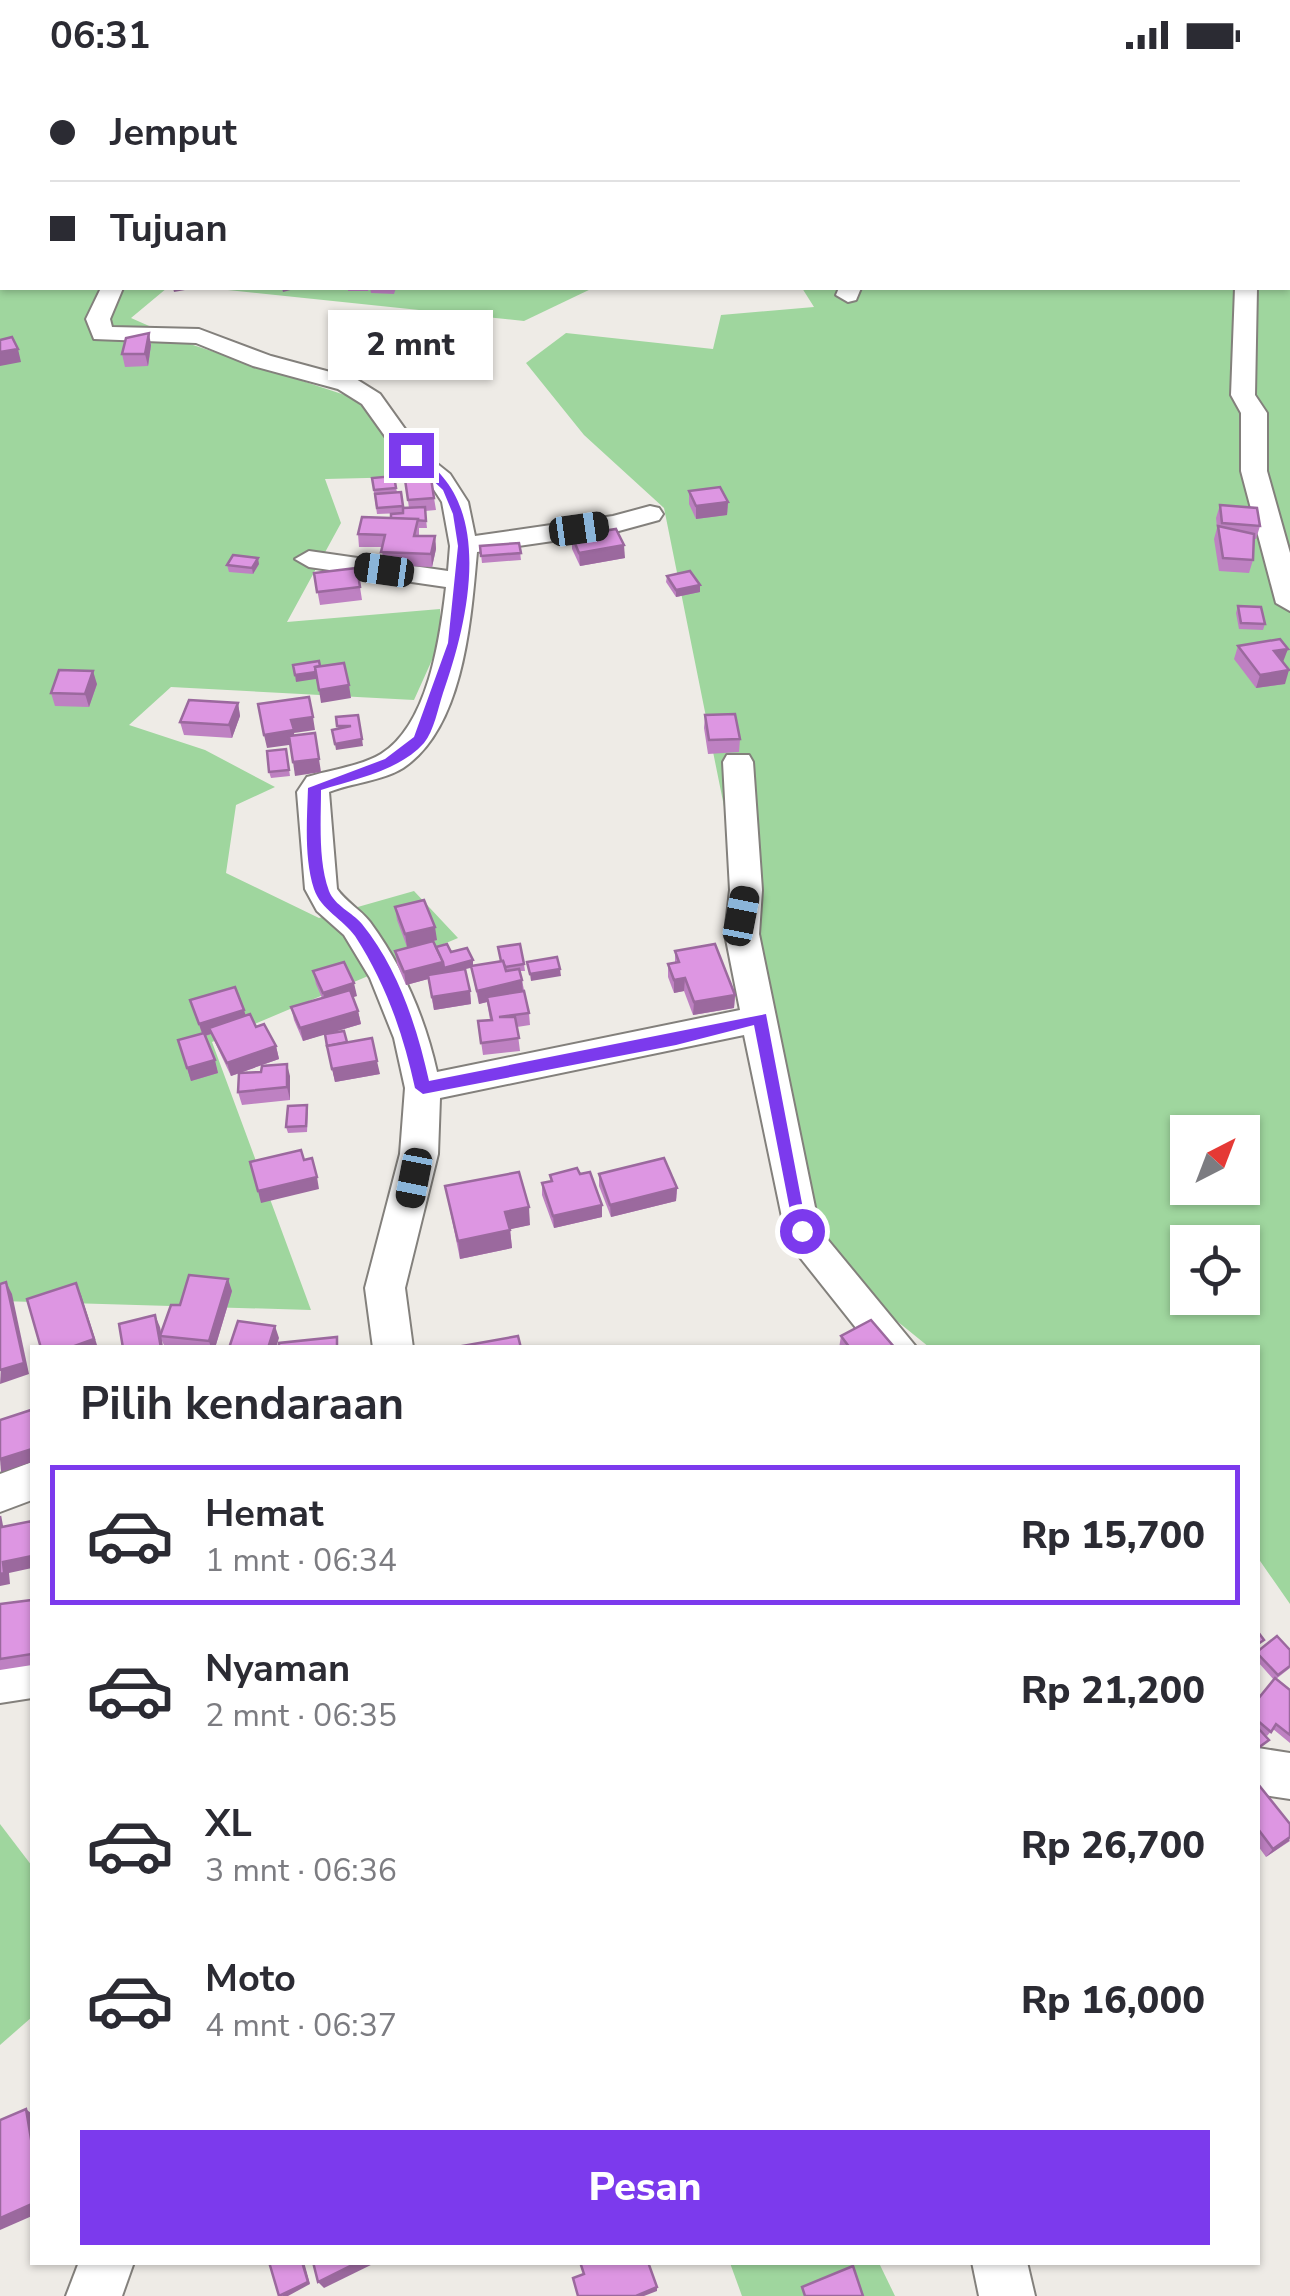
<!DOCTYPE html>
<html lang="id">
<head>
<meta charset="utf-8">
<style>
	:root { --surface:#fff; --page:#f7f7f7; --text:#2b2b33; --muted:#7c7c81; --line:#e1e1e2; --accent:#7c3aed }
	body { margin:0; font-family:"Nunito Sans",sans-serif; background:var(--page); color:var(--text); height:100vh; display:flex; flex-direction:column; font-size:38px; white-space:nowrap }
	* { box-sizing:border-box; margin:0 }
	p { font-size:32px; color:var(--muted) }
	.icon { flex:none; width:55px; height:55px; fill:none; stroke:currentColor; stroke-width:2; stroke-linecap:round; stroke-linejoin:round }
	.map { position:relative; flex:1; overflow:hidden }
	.sheet { position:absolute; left:30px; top:1275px; width:1230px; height:920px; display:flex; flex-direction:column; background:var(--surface); border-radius:0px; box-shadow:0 2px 8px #0004 }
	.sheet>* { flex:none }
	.banner { position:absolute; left:0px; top:0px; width:1290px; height:220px; box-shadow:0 2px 8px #0004; display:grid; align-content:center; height:220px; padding:0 50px; background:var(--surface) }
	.needle { width:65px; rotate:42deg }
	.buttons { position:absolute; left:1170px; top:1045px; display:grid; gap:20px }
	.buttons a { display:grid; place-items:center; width:90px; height:90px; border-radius:0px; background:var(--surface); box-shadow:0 2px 8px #0004; font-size:50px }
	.end { position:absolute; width:45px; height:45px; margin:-22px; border:12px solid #7c3aed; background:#fff; box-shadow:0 0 0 5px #fff }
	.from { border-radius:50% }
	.bubble { position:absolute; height:70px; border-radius:0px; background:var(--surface); box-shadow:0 2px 8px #0004; font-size:32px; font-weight:800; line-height:70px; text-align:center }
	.car { position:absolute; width:30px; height:60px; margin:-30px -15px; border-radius:12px; box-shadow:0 0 8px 2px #0007; background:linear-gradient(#222 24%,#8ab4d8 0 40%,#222 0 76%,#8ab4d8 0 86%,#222 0) }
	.banner b { display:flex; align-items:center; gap:35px; height:95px; font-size:38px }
	.banner b+b { border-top:2px solid var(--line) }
	.banner i { width:25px; height:25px; background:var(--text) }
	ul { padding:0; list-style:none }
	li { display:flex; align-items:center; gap:30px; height:140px; margin:0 20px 15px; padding:0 30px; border:5px solid transparent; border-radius:0px }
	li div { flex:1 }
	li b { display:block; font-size:38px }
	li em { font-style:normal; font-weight:800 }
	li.on { border-color:var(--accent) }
	li>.icon { width:90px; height:90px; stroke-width:1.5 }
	h2 { padding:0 50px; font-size:45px; line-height:120px }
	.action { display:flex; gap:20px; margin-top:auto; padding:20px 50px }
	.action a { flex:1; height:115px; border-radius:0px; background:var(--accent); color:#fff; font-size:40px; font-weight:800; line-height:115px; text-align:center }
	.status { display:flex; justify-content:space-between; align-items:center; height:70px; padding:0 50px; background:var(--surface); direction:ltr }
	.status svg { height:28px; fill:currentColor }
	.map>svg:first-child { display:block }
</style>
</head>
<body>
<div class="status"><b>06:31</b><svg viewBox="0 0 49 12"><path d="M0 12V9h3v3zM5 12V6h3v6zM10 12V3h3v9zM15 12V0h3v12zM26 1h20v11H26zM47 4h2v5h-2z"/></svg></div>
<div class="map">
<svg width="1290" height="2226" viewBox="0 0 1290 2226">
	<rect width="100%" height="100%" fill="#eeebe6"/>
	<g fill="#9fd69e" fill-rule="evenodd">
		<polygon points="0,0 280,0 2,2 2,218 167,218 131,248 190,274 354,328 384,359 408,407 325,409 341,453 287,552 440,539 441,570 414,630 171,617 129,655 205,680 275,717 236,735 226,803 319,848 414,821 458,868 212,972 311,1240 0,1231"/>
		<path d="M 621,0 L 1290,0 L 1290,1534 L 1258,1488 L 1258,1278 L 929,1277 L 814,1184 L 664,438 L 584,365 L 526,293 L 566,263 L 713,279 L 721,245 L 814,237 L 802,218 L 1288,218 L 1288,2 ZM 1188,1062 L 1242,1062 L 1242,1118 L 1188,1118 ZM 1188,1172 L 1242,1172 L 1242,1228 L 1188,1228 Z"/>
		<polygon points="209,218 593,218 524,251"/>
		<polygon points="0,1754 32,1796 32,1947 0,1975"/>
		<polygon points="730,2193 879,2193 895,2226 742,2226"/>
	</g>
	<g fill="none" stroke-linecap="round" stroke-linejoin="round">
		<g stroke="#83807c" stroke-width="4">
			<g id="minor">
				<polygon points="872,0 892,0 892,2 873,2"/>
				<polygon points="1091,0 1112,0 1114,2 1093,2"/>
				<path d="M 101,218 L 123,218 L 110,249 L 112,257 L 199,259 L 271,286 L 356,309 L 380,324 L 420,380 L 450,404 L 468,432 L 475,466 L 613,446 L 650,436 L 659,438 L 663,444 L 659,450 L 615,462 L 477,482 C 471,549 464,658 403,698 C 382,711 351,713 329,722 L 337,819 C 346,832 361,840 370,852 C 403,897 425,948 437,1002 L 740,940 L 725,864 L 730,820 L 723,692 L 727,685 L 749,685 L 753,692 L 762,820 L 759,864 L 817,1147 L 823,1164 L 917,1278 L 872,1278 L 787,1171 L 744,965 L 440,1028 L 438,1084 L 405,1218 L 413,1278 L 373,1278 L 365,1218 L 400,1084 L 405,1018 L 394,968 L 370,908 L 344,865 L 317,841 L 305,819 L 297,722 L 307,707 C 330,700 361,696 381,684 C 428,655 440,569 446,517 L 309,497 L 295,489 L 309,481 L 448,501 L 450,476 L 442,432 L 431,415 L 402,390 L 362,334 L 338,319 L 253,296 L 196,273 L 94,269 L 86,249 Z"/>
				<polygon points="839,218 861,218 856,230 848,232 836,225"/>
				<polygon points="1235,218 1257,218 1255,325 1267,343 1267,401 1290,483 1290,541 1276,533 1241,401 1241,343 1231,325"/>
				<polygon points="32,1392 32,1430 0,1442 0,1404"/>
				<polygon points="32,1584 32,1628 0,1633 0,1589"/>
				<polygon points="1258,1678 1290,1683 1290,1729 1258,1724"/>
				<polygon points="79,2192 134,2192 122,2226 66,2226"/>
				<polygon points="972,2192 1027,2192 1035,2226 979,2226"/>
			</g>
		</g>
		<use href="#minor" fill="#fff" fill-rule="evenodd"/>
	</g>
	<g fill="#be81c2">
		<polygon points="348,218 369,218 368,221 348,221"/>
		<polygon points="370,218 396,218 394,224 371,223"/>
		<polygon points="151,275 148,296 125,297 122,284"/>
		<polygon points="404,403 434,428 436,440 425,441 427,458 419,458 419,466 435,466 436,479 432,497 383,495 382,477 359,477 358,464 403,443 377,444 372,408 396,418 397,422 401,422 403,438 409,438"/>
		<polygon points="689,421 728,432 727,445 696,449 689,434"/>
		<polygon points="1220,435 1260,456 1256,469 1254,469 1253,490 1249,503 1219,501 1214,469 1217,458 1216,448"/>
		<polygon points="572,466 625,488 580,496 572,479"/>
		<polygon points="519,473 521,490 482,493 480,476"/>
		<polygon points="259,494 253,504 229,502 227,495"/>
		<polygon points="357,498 362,530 320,535 314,503"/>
		<polygon points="667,506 700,515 700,522 676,527 666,512"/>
		<polygon points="1238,536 1265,554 1263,560 1239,559 1236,543"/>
		<polygon points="1238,576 1283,592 1285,614 1256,618 1234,589"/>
		<polygon points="97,614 89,637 55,636 51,623"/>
		<polygon points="238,633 240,646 232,668 184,665 180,652"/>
		<polygon points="705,645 740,669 739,682 708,684 704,658"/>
		<polygon points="286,679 290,706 271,708 269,702"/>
		<polygon points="395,837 437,870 407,877 397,850"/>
		<polygon points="436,877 473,890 473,896 524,894 525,901 520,901 529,943 530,955 517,957 520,981 483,985 478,951 490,950 487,932 479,934 471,898 464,899 470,921 471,934 434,940 428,909 406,915 397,894 395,881"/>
		<polygon points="675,881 735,925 734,938 693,945 684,921 674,923 668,907 668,894 675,893"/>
		<polygon points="313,901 357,926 352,927 358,941 361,954 327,964 347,972 380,1004 335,1012 325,964 303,971 294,950 291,937 322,928 316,914"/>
		<polygon points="190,930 246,945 276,976 279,989 231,1006 211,964 206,966 218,1003 191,1011 178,970 202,963"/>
		<polygon points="290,1006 290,1030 242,1035 238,1022"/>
		<polygon points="308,1041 307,1062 288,1063 286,1057"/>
		<polygon points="580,1104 602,1147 554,1158 542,1125 542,1113 551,1111 550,1105"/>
		<polygon points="599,1104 677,1118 676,1131 611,1147 599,1116"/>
		<polygon points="445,1116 530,1155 510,1159 512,1178 460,1189"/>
		<polygon points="232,1221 215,1278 165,1277 162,1271 163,1278 123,1278 160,1257 161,1264 180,1235"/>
		<polygon points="841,1266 895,1278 839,1278"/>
		<polygon points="32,1530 32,1595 0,1600 0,1534"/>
		<polygon points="1258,1581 1290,1598 1276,1609 1290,1620 1290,1673 1273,1659 1267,1666 1260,1661 1269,1670 1258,1680 1258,1629 1274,1610 1258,1592"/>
		<polygon points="1258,1714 1290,1771 1266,1787 1258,1776"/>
	</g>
	<g fill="#9b699e">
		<polygon points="173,218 196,218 174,222"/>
		<polygon points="282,218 298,218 283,222"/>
		<polygon points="149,263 151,275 148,296 145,284"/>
		<polygon points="18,279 21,292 0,296 0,282"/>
		<polygon points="728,432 727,445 696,449 696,436"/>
		<polygon points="435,466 436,479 432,497 431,484"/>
		<polygon points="624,475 625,488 580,496 579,483"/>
		<polygon points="258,488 259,494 253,504 252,498"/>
		<polygon points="700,515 700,522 676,527 676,520"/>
		<polygon points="1288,579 1283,592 1270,594 1274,581"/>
		<polygon points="1289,600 1285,614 1256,618 1260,605"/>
		<polygon points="93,601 97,614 89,637 85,624"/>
		<polygon points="321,601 322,608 296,612 295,605"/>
		<polygon points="349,615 351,628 321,633 319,620"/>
		<polygon points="238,633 240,646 232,668 229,655"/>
		<polygon points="313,647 315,660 294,663 296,674 267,678 264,665 291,650"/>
		<polygon points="362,669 363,676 336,680 335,674"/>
		<polygon points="319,689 321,702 295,706 293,692"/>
		<polygon points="435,857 437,870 407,877 405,864"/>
		<polygon points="473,890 473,897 406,915 404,902 443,892"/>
		<polygon points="560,899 561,906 531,911 530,904"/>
		<polygon points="685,908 684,921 674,923 674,910"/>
		<polygon points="522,910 523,923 479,934 477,921"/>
		<polygon points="354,913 357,926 326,935 323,923"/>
		<polygon points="470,921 471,934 434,940 432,927"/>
		<polygon points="735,925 734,938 693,945 694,932"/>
		<polygon points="244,940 248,953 209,958 211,964 203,966 199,954"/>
		<polygon points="358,941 361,954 303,971 300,958"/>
		<polygon points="276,976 279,989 231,1006 227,993"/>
		<polygon points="215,990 218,1003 191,1011 187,998"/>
		<polygon points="377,991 380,1004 335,1012 332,999"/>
		<polygon points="287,994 290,1006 290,1030 287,1017"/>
		<polygon points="317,1107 319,1119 261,1133 258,1121"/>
		<polygon points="677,1118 676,1131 611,1147 610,1135"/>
		<polygon points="602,1135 602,1147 554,1158 553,1146"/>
		<polygon points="529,1137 530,1155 507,1160 505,1142"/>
		<polygon points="510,1160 512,1178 460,1189 458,1171"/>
		<polygon points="228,1209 232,1221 215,1278 211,1278 209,1271"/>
		<polygon points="6,1212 12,1224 29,1304 0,1314"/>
		<polygon points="76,1213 81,1225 98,1278 69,1278"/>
		<polygon points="155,1245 160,1257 163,1278 161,1278"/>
		<polygon points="275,1256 279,1268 276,1278 269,1275"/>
		<polygon points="32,1379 32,1392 1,1402 0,1389"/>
		<polygon points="32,1486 32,1498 9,1503 10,1514 0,1516 0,1504 3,1492"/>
		<polygon points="1290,1767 1289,1771 1266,1787 1273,1779"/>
		<polygon points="26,2039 32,2044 32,2075"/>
		<polygon points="32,2134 32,2146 0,2160 0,2148"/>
		<polygon points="302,2192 304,2192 310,2214 288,2226 282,2226"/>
		<polygon points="358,2192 377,2192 324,2218 318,2212"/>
		<polygon points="657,2217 657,2221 644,2226 636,2226"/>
	</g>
	<g fill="#dd96e2" stroke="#9b699e" stroke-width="2.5">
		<polygon points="149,263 145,284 122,284 126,268"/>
		<polygon points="12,267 18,279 0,282 0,270"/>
		<polygon points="430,401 434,428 408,430 404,403"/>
		<polygon points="394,406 396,418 374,420 372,408"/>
		<polygon points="720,417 728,432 696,436 689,421"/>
		<polygon points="401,422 403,436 377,438 375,424"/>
		<polygon points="1220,435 1257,438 1260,456 1222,453"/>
		<polygon points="425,437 426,451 391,448 391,444 403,443 403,438"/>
		<polygon points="362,447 418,449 414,466 435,466 431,484 381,482 385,465 358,464"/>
		<polygon points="1218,456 1254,464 1253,490 1223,488"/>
		<polygon points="616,459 624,475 579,483 572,466"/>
		<polygon points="519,473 521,483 481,486 480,476"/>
		<polygon points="233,485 258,488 252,498 227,495"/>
		<polygon points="357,498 360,517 317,522 314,503"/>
		<polygon points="690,501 700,515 676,520 667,506"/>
		<polygon points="1238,536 1261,537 1265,554 1241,553"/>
		<polygon points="1280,569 1288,579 1274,581 1289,600 1260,605 1238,576"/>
		<polygon points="319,591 320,596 315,597 316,602 295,605 293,595"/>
		<polygon points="344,593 349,615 319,620 315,597"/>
		<polygon points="59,600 93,601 85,624 51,623"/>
		<polygon points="309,627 313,647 291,650 294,660 264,665 258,634"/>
		<polygon points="189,630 238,633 229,655 180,652"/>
		<polygon points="735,644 740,669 709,670 705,645"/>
		<polygon points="358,645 362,669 335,674 332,660 351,656 337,656 336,647"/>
		<polygon points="315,663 319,689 293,692 289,666"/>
		<polygon points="286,679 289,700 269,702 267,681"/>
		<polygon points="424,830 435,857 405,864 395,837"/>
		<polygon points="433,871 443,892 404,902 395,881"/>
		<polygon points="447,874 451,882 467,878 473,890 444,898 443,892 436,877"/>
		<polygon points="520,874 524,894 505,897 503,891 501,891 498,877"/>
		<polygon points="715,874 735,925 694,932 685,908 674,910 668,894 679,892 675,881"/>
		<polygon points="557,887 560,899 530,904 527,892"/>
		<polygon points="503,891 506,901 519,899 522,910 477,921 471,896"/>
		<polygon points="344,892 354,913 323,923 313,901"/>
		<polygon points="465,899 470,921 432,927 428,905"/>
		<polygon points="235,917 244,940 199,954 190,930"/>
		<polygon points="350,920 358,941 300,958 291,937"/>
		<polygon points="524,921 529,943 499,947 515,947 519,968 481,973 478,951 492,950 487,927"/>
		<polygon points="250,944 256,957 264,954 276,976 227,993 209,958"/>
		<polygon points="344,961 347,972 327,976 325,964"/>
		<polygon points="204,963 215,990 187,998 178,970"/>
		<polygon points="372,968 377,991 332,999 327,976"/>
		<polygon points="287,994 287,1017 238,1022 239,1003 261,1002 262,996"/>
		<polygon points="307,1035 306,1056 286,1057 288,1036"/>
		<polygon points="301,1080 304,1090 312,1088 317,1107 258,1121 250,1092"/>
		<polygon points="664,1088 677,1118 610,1135 599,1104"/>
		<polygon points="577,1098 580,1104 590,1102 602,1135 553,1146 542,1113 552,1111 550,1105"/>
		<polygon points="519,1102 529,1137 505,1142 510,1160 458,1171 445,1116"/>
		<polygon points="189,1205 228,1209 209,1271 160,1266 171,1235 180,1235"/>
		<polygon points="6,1212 24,1293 0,1300 0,1214"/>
		<polygon points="76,1213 94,1269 69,1278 41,1278 27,1229"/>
		<polygon points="155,1245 161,1278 123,1278 119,1254"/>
		<polygon points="871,1250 895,1278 850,1278 841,1266"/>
		<polygon points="238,1251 275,1256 269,1275 277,1276 276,1278 229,1278"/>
		<polygon points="518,1266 521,1278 451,1278"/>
		<polygon points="337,1267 337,1278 279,1278 279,1273"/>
		<polygon points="31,1340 32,1348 32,1379 0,1389 0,1350"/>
		<polygon points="0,1446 2,1457 32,1451 32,1486 3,1492 4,1503 0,1504"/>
		<polygon points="32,1530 32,1584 0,1589 0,1534"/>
		<polygon points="1258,1562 1264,1570 1258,1574"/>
		<polygon points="1277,1566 1290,1580 1290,1596 1278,1605 1258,1584 1258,1581"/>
		<polygon points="1275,1608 1290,1620 1290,1665 1276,1654 1271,1662 1258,1651 1258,1629"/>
		<polygon points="1258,1658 1269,1670 1258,1678"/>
		<polygon points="1258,1714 1290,1754 1290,1767 1273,1779 1258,1759"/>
		<polygon points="26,2039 32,2075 32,2134 0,2148 0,2050"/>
		<polygon points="269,2192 302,2192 308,2212 279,2226"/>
		<polygon points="313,2192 358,2192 318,2212"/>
		<polygon points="580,2192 648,2192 657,2217 636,2226 578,2226 573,2208 584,2204"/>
		<polygon points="853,2196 863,2226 805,2226 802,2217"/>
	</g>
	<path fill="#7c3aed" d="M 411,382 C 498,426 469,549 443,623 C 438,638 434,661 424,673 C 399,701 355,709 321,720 C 321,752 318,791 329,821 C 335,836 352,842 362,854 C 398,898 417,957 429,1011 L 766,944 L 808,1165 L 802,1167 L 794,1161 L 754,955 L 676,975 L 423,1024 L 415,1018 C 403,963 386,914 355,866 C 343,849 321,840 314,819 C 304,788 307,750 308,718 L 385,689 L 414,667 L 448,573 L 458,476 L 453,444 L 443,420 L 406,385 Z"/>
</svg>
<div class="buttons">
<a><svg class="needle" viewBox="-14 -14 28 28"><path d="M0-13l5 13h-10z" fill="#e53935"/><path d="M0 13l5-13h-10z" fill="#7c7c81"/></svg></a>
<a><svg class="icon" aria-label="locate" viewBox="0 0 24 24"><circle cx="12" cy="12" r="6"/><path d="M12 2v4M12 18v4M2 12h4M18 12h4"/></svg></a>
</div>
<i class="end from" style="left:802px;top:1161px"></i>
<i class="end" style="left:411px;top:385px"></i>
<div class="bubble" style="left:328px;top:240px;width:165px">2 mnt</div>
<i class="car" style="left:579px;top:459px;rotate:82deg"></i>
<i class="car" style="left:384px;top:500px;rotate:278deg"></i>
<i class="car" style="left:741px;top:846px;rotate:11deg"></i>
<i class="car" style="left:414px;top:1108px;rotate:191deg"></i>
<div class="banner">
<b><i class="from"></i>Jemput</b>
<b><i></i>Tujuan</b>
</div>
<section class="sheet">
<h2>Pilih kendaraan</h2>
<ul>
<li class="on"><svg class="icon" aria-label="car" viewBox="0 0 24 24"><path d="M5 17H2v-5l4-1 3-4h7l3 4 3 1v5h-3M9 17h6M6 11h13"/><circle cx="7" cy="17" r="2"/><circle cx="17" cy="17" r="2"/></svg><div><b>Hemat</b><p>1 mnt · 06:34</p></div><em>Rp 15,700</em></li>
<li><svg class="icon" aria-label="car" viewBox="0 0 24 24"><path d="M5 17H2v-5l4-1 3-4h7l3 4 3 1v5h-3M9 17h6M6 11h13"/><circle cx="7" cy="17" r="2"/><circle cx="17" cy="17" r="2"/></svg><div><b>Nyaman</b><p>2 mnt · 06:35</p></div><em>Rp 21,200</em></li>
<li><svg class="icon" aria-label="car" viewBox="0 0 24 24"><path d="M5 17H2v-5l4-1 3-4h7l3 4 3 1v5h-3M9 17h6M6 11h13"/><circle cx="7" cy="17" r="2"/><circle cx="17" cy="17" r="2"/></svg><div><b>XL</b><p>3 mnt · 06:36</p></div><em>Rp 26,700</em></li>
<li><svg class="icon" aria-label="car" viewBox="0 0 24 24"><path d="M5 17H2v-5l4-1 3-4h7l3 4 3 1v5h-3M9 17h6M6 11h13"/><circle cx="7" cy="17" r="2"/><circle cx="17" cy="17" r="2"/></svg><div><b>Moto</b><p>4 mnt · 06:37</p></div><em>Rp 16,000</em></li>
</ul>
<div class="action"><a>Pesan</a></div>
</section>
</div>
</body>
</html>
